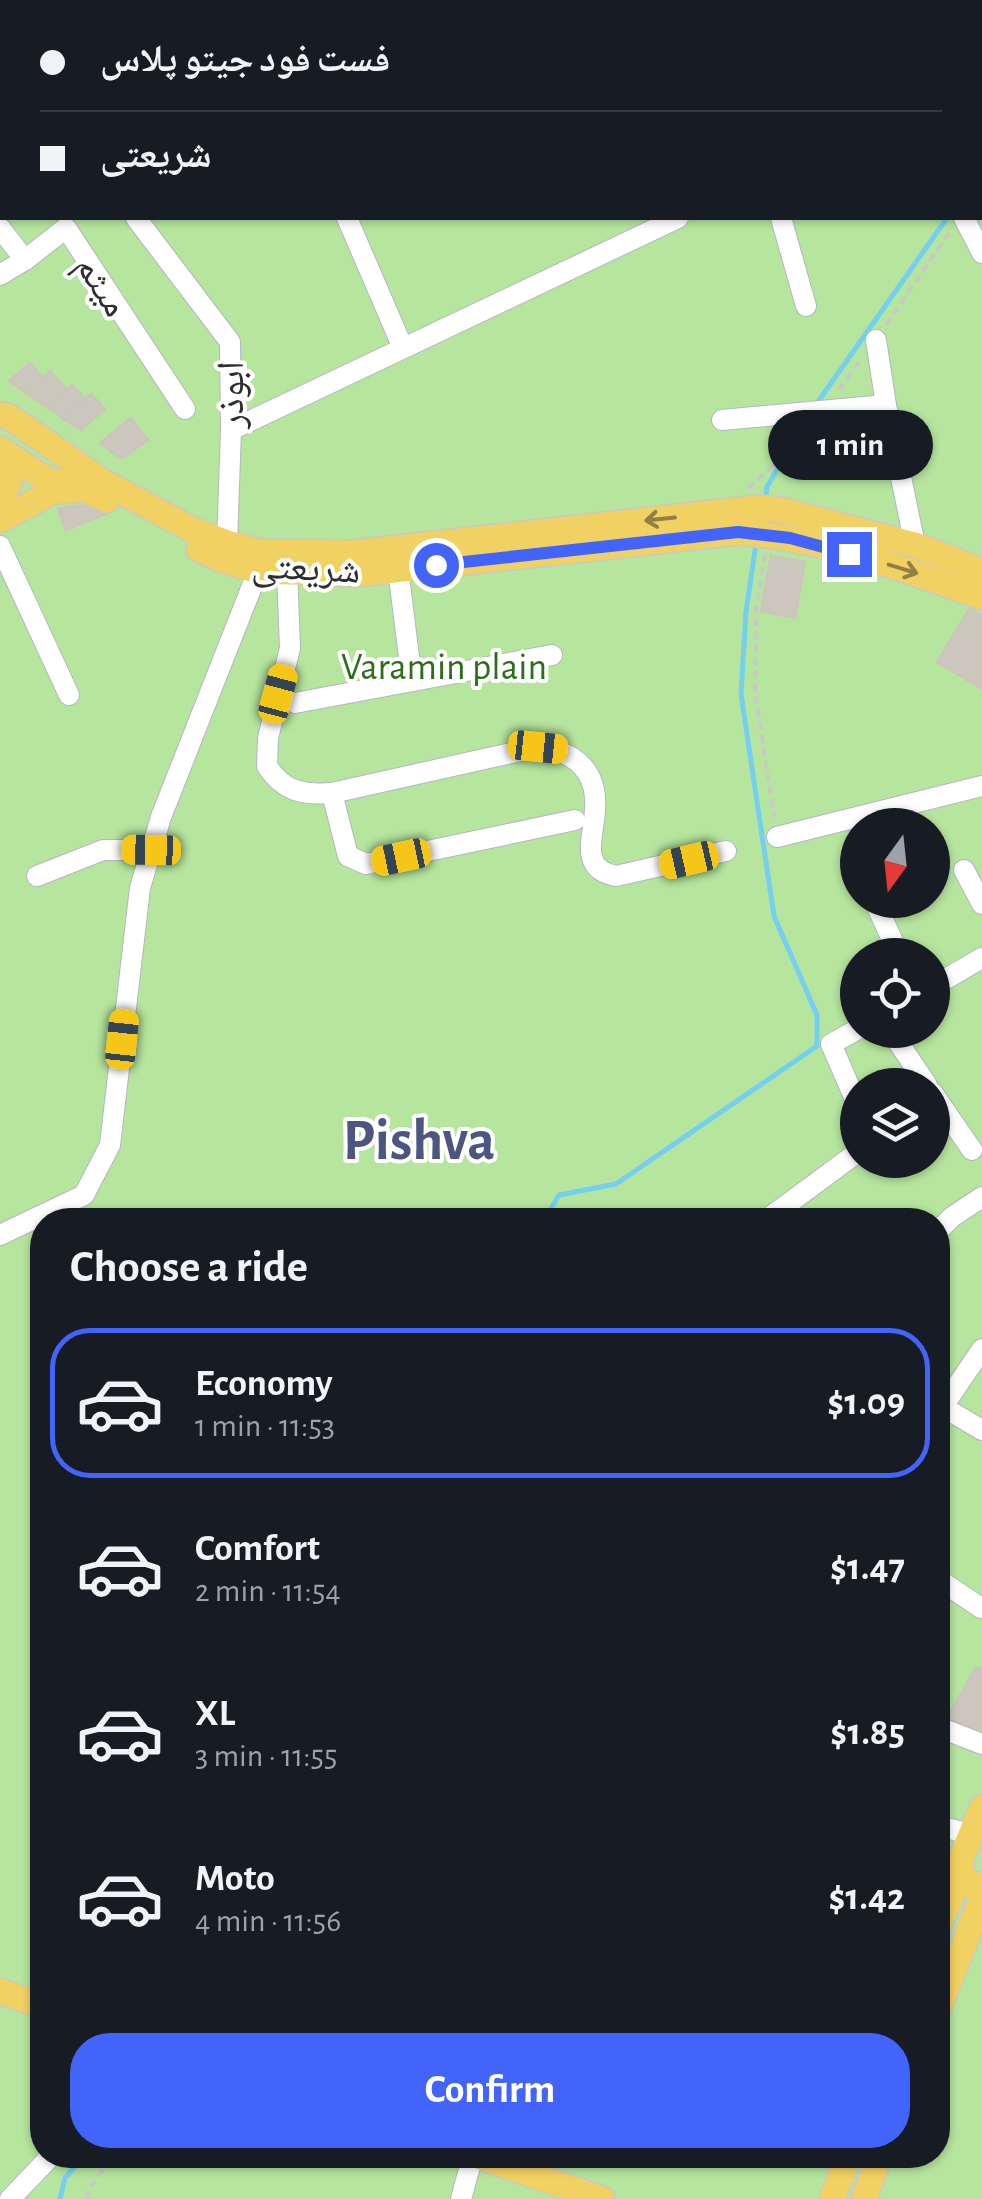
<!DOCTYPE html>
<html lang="en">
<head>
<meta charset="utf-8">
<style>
	:root { --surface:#171b24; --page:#20242c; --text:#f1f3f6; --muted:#9ea1a6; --line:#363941; --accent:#4264fb }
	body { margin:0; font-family:"Alegreya Sans","Noto Naskh Arabic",sans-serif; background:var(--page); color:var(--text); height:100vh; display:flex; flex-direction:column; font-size:38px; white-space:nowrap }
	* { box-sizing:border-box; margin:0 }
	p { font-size:32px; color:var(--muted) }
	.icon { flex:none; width:55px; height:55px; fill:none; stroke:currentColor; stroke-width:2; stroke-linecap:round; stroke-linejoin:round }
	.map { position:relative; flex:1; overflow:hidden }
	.details { position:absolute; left:30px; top:1208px; width:920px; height:960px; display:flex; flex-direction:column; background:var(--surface); border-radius:40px; box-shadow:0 2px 8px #0004 }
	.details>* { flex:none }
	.banner { position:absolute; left:0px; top:0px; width:982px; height:220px; box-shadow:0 2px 8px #0004; display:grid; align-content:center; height:220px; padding:0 40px; background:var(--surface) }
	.needle { width:65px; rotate:195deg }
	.tools { position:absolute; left:840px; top:808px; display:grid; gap:20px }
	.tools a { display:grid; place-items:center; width:110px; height:110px; border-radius:50%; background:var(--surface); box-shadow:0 2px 8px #0004; font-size:50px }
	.end { position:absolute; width:45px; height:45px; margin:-22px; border:12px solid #4264fb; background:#fff; box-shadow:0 0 0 5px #fff }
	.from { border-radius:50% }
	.bubble { position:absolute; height:70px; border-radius:35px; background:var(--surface); box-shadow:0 2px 8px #0004; font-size:32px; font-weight:700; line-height:70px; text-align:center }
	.car { position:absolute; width:30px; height:60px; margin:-30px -15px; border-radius:12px; box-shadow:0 0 8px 2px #0007; background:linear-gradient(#f5c518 24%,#345 0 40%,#f5c518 0 76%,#345 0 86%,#f5c518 0) }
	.banner b { display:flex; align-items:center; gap:35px; height:95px; font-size:38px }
	.banner b+b { border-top:2px solid var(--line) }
	.banner i { width:25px; height:25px; background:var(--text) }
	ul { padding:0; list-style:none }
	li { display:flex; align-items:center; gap:30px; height:150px; margin:0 20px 15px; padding:0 20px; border:5px solid transparent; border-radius:40px }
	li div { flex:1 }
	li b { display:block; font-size:38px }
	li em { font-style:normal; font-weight:700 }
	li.current { border-color:var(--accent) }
	li>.icon { width:90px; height:90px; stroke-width:1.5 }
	h2 { padding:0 40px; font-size:45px; line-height:120px }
	.primary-button { display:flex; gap:20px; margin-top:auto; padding:20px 40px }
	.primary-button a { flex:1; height:115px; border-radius:40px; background:var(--accent); color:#fff; font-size:40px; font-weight:700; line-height:115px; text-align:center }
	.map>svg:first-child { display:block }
</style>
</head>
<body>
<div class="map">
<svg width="982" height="2199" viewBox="0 0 982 2199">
	<rect width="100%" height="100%" fill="#efe9e1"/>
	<path fill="#b6e59e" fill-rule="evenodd" d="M 0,0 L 982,0 L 982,2199 L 0,2199 ZM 2,2 L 980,2 L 980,218 L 2,218 ZM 858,825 L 932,825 L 932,900 L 858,900 ZM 858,955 L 932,955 L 932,1030 L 858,1030 ZM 858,1085 L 932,1085 L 932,1160 L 858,1160 ZM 42,1220 L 938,1220 L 938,2155 L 42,2155 Z"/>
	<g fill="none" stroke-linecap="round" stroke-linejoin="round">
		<g stroke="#75cff0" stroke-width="5">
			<polyline points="980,170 982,167"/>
			<polyline points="815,406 947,218"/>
			<polyline points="765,501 767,487 806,419"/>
			<polyline points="544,1220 559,1195 616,1184 817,1046 817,1015 774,916 741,694 746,612 755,550"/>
			<polyline points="60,2199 65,2178 85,2155"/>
		</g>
	</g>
	<g fill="#cbc7bf" stroke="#cbc5ba" stroke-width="2.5">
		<polygon points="30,363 43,378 26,393 9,381"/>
		<polygon points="50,371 67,390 47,407 26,393"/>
		<polygon points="72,385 85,399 64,419 47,407"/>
		<polygon points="91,394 105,409 81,430 64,419"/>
		<polygon points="131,418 148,440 121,459 100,443"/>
		<polygon points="73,506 91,506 108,513 66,530 58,509"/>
		<polygon points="771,556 805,562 795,618 761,611"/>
		<polygon points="970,608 982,616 982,689 937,662"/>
		<polygon points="976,1667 982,1670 982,1736 948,1717"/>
	</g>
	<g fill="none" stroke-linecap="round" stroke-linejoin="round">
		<g stroke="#b4b7c1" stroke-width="22">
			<g id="minor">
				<polyline points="221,0 222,2"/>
				<polyline points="512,0 512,2"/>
				<polyline points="725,0 726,2"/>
				<polyline points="330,2 335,0"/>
				<polyline points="980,74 982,73"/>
				<polyline points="0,107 2,106"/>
				<polyline points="980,187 982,184"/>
				<polyline points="136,218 230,342 231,430 227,543"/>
				<polyline points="347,218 403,348"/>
				<polyline points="781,218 806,306"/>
				<polyline points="964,218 982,253"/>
				<polyline points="0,228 25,260"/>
				<polyline points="0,275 25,260 66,228 185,409"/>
				<polyline points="876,340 886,405 915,545"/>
				<polyline points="722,420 886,405"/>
				<polyline points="231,430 678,218"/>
				<polyline points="0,546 69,695"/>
				<polyline points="398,569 412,681"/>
				<path d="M 287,571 L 290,648 L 268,738 L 267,766 C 284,792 303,795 332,793 L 538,747 C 574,751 598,770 595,810 C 594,836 578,869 616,876 L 726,851"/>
				<polyline points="295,703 552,655"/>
				<polyline points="332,793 348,856 366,864 575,820"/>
				<polyline points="777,837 982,786"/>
				<polyline points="964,870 982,904"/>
				<polyline points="37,876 103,850 151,850"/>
				<polyline points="874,900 899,955"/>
				<polyline points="932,987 982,958"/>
				<polyline points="858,1029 831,1044 858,1106"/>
				<polyline points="890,1030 927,1085"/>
				<polyline points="932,1092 972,1150"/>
				<polyline points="766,1220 858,1152"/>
				<polyline points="938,1231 952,1217 982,1197"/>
				<polyline points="0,1235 84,1195 110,1145 140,888 161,817 258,571"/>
				<polyline points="938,1404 982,1430"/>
				<polyline points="938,1414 982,1349"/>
				<polyline points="938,1579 981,1608"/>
				<polyline points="938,1727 982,1744"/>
				<polyline points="938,1826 970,1834"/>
				<polyline points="10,2199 52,2155"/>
				<polyline points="461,2199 473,2155"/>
			</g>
		</g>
		<g stroke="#c9c9c9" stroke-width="28">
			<g id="major">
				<polyline points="0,415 8,416 105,483 193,530 227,543 260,552 353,553 757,508 781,510 915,545 982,571"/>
				<polyline points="0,449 47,480 75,485 107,500"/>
				<path d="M 0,451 C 11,466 16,482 0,495"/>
				<polyline points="0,520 54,491 75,490"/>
				<path d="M 199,549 L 220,559 L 258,571 L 358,574 L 738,532 C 822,538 904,569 982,597"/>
				<polyline points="982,1808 961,1859 961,1873 971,1885 982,1885"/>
				<polyline points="938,1928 961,1873"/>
				<polyline points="0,1991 42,2006"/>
				<polyline points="938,2010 982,1898"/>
				<polyline points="475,2155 602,2199"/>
				<polyline points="832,2199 849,2155"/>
				<polyline points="864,2199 880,2155"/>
			</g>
		</g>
		<g stroke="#c9c9c9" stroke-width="4" stroke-dasharray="8 5" stroke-linecap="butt">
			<polyline points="886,325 951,230"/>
			<polyline points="839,390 860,361"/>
			<polyline points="748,488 806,436 810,430"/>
			<polyline points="765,554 756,612 755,691 774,817"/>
			<polyline points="88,2199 88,2190 114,2155"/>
		</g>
		<use href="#minor" stroke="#fff" stroke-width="20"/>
		<use href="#major" stroke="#f2d163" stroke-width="25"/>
	</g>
	<defs><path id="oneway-shaft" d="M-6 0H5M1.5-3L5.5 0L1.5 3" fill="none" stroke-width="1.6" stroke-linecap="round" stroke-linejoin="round" transform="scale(2.5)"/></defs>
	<g stroke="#908048">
		<use href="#oneway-shaft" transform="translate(660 519) rotate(174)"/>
		<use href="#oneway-shaft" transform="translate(903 569) rotate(17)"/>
	</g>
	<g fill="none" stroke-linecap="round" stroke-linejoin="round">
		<polyline stroke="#4264fb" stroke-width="12" points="436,565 738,532 790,538 849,554"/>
	</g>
	<g text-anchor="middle" stroke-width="8" stroke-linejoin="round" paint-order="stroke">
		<g font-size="38" fill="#2e2e2e" stroke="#fff">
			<text transform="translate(103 285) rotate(57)" y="13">میثم</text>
			<text transform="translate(230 395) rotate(-90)" y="13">ابوذر</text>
			<text transform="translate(306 567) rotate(3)" y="13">شریعتی</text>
		</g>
		<g font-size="38" fill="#2c6e1b" stroke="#fff">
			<text x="444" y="679">Varamin plain</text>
		</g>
		<g font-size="58" font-weight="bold" fill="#4d5680" stroke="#fff">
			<text x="419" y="1159">Pishva</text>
		</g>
	</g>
</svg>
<div class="tools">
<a><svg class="needle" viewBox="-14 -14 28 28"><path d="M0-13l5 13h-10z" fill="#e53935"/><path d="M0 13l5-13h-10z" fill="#9ea1a6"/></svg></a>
<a><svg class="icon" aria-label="locate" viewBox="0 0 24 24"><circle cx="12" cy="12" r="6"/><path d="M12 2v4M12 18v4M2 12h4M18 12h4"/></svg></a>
<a><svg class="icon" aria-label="layers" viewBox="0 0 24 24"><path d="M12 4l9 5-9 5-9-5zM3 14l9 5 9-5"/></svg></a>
</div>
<i class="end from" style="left:436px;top:565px"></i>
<i class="end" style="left:849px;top:554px"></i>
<div class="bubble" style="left:768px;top:410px;width:165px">1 min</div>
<i class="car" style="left:278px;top:694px;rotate:15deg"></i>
<i class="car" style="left:538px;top:747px;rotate:96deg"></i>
<i class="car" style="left:151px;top:850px;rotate:271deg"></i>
<i class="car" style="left:401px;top:857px;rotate:258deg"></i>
<i class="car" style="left:689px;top:860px;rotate:257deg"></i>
<i class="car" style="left:122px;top:1039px;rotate:6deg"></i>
<div class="banner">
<b><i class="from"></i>فست فود جیتو پلاس</b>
<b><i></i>شریعتی</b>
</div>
<section class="details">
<h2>Choose a ride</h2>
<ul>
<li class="current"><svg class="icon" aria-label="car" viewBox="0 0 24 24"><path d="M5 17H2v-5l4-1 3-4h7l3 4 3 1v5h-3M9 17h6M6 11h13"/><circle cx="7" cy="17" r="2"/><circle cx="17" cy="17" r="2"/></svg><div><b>Economy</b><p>1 min · 11:53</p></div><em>$1.09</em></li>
<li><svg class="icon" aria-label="car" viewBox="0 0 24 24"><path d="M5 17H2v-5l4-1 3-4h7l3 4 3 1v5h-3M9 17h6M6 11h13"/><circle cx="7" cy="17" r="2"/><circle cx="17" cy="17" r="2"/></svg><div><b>Comfort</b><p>2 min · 11:54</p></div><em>$1.47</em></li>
<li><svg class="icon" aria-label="car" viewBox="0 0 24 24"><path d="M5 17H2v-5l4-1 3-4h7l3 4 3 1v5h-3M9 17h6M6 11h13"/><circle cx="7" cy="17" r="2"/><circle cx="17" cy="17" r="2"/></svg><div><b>XL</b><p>3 min · 11:55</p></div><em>$1.85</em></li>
<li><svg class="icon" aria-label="car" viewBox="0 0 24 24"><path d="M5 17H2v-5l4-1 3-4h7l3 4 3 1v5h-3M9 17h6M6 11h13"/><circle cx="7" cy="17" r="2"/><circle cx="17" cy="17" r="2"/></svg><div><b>Moto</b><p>4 min · 11:56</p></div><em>$1.42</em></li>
</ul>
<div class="primary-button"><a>Confirm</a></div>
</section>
</div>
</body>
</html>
